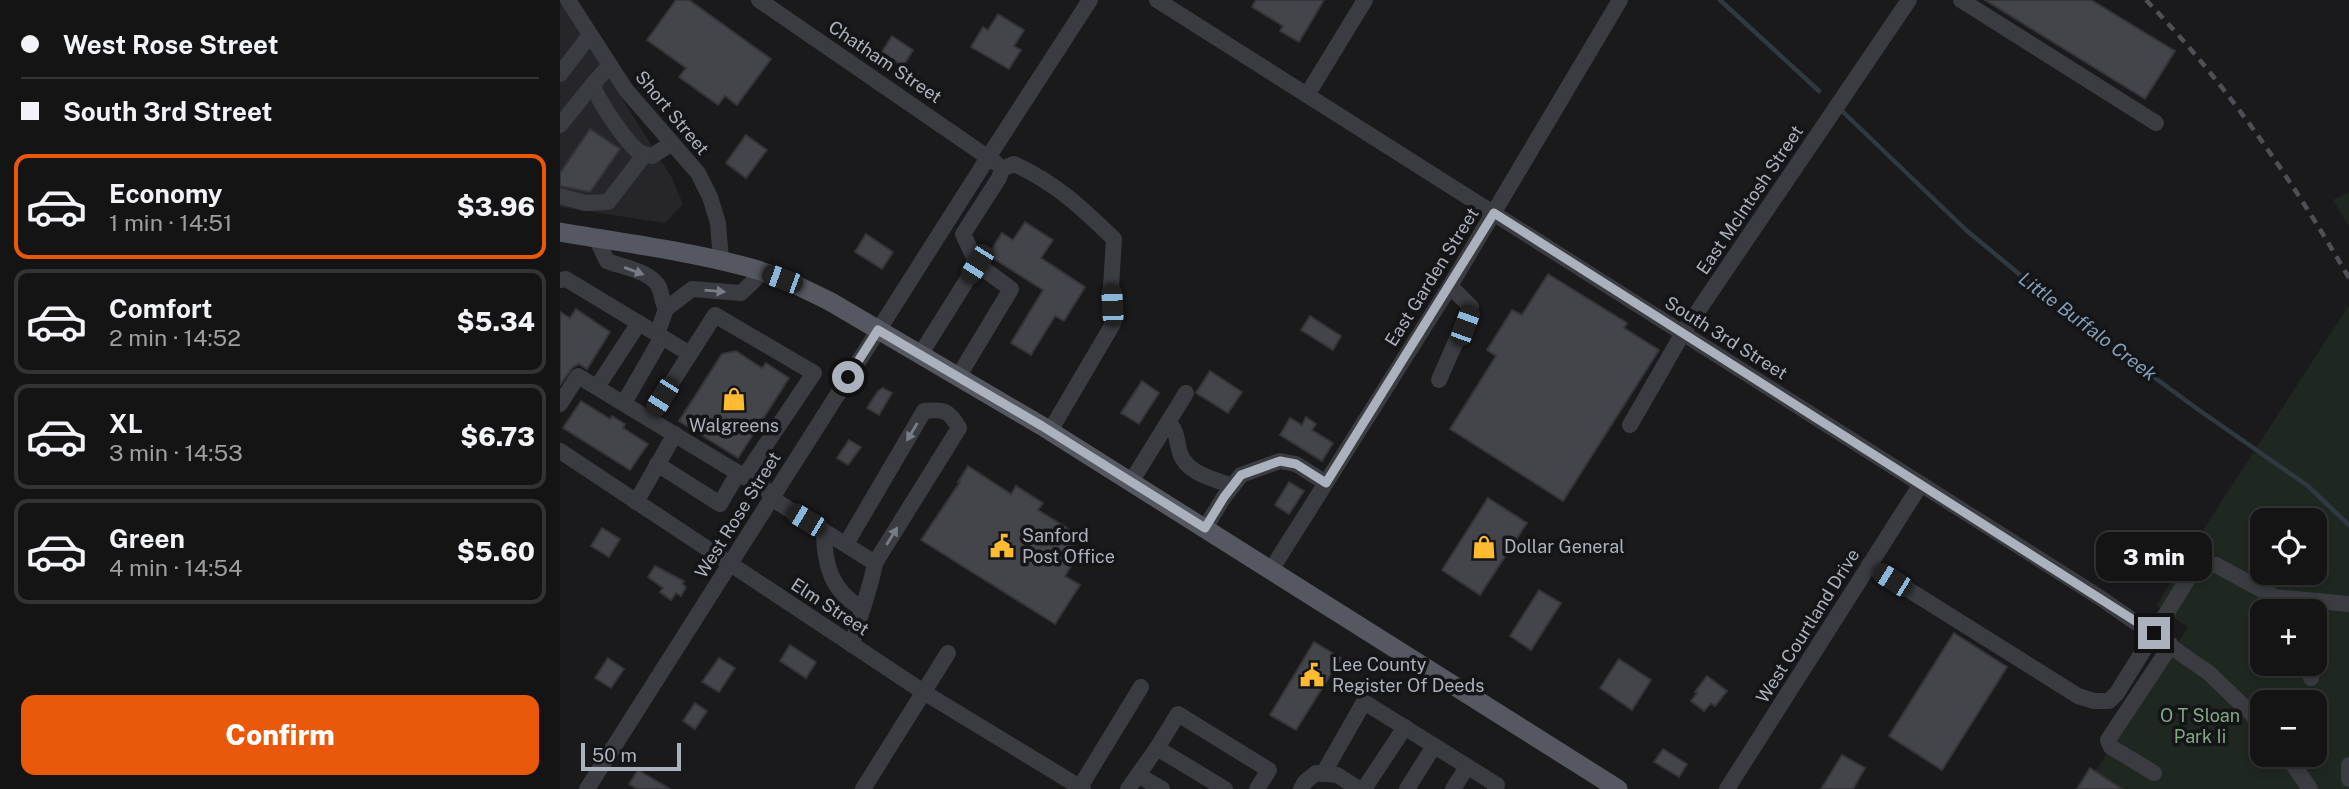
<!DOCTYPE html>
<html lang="en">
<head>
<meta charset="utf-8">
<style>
	:root { --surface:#141415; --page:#1d1d1e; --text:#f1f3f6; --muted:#9d9ea0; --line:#333334; --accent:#ea580c }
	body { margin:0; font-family:"Public Sans",sans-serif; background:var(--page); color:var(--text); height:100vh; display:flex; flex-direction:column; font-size:26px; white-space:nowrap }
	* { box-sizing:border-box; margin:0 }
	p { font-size:23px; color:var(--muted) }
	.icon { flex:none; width:38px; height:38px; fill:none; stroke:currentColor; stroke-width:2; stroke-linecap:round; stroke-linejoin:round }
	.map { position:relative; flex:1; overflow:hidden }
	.details { display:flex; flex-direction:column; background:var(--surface); width:560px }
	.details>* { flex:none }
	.hud { display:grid; align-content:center; height:154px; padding:0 21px; background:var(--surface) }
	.tools { position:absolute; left:1690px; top:508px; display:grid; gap:14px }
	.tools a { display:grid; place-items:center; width:77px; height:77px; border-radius:14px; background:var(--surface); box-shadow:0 4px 10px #0003,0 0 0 2px var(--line); font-size:35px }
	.scale { position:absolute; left:21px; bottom:18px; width:100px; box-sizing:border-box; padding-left:7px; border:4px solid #abb1bd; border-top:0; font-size:19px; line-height:24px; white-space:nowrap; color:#abb1bd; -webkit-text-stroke:5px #151518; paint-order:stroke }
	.end { position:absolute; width:32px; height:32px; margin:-16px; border:9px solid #abb1bd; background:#111; box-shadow:0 0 0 4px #111 }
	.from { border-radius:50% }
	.bubble { position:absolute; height:49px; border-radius:14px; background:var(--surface); box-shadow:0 4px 10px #0003,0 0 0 2px var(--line); font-size:23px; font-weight:800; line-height:49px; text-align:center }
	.car { position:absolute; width:21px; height:42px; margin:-21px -10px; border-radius:9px; box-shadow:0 0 5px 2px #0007; background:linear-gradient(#222 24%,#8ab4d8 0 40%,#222 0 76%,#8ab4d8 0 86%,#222 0) }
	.hud b { display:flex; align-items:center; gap:24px; height:66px; font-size:26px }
	.hud b+b { border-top:2px solid var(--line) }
	.hud i { width:18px; height:18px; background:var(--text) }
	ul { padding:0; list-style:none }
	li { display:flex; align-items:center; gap:21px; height:105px; margin:0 14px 10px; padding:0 7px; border:4px solid var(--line); border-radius:14px }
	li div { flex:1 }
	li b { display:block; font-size:26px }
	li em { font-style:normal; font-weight:800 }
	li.on { border-color:var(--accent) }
	li>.icon { width:63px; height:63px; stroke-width:1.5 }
	.primary-button { display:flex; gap:14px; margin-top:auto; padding:14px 21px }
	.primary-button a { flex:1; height:80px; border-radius:14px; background:var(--accent); color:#fff; font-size:28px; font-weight:800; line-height:80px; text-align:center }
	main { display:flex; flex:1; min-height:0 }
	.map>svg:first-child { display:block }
</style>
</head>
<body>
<main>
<section class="details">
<div class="hud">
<b><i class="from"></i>West Rose Street</b>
<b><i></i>South 3rd Street</b>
</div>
<ul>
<li class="on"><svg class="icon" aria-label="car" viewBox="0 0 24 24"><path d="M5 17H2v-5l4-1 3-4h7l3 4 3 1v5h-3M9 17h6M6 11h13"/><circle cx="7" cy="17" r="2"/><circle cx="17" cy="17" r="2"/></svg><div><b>Economy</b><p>1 min · 14:51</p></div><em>$3.96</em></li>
<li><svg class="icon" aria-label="car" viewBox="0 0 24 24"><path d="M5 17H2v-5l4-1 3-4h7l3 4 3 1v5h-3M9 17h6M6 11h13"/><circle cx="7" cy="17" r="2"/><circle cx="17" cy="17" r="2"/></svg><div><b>Comfort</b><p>2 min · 14:52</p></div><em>$5.34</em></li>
<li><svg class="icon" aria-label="car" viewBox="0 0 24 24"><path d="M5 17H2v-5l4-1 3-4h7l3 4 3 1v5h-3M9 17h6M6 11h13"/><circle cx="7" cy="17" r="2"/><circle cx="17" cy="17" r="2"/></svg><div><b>XL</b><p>3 min · 14:53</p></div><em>$6.73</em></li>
<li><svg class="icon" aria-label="car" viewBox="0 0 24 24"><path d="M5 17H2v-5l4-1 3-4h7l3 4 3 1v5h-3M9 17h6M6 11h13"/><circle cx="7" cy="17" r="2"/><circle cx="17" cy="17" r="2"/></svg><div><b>Green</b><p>4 min · 14:54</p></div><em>$5.60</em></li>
</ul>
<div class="primary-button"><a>Confirm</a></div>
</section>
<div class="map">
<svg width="1789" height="789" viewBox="0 0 1789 789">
	<rect width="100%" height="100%" fill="#1a1a1c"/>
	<polygon fill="#26262a" points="0,0 112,178 123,204 105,223 0,207"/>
	<g fill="#1f2820" fill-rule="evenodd">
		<polygon points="1789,192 1789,227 1773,200"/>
		<path d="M 1789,305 L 1789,789 L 1524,789 L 1628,627 L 1596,606 L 1663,499 ZM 1703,520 L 1755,520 L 1755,572 L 1703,572 ZM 1703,611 L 1755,611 L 1755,663 L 1703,663 ZM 1703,702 L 1755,702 L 1755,754 L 1703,754 Z"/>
	</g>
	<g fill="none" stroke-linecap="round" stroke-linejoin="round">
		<g stroke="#2e3942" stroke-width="4.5">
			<polyline points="1160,0 1259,91"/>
			<polyline points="1281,110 1406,230 1505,312 1636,408 1748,486 1789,525"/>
		</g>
	</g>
	<g fill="#44454a" stroke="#343439" stroke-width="2">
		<polygon points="116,0 129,0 211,59 177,105 165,96 158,105 119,77 126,68 87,40"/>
		<polygon points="696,0 764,0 739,42 720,31 723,26 692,7"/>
		<polygon points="1425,0 1531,0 1615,51 1585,99"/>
		<polygon points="438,14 464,30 454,46 461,50 449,69 411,47 423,27 428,30"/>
		<polygon points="332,36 353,50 343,66 322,52"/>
		<polygon points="30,129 60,149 30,192 0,186 0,173"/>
		<polygon points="186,135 207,150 186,178 166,163"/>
		<polygon points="465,222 493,240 481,258 525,287 504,321 495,316 471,355 451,343 483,290 428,255 442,233 453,240"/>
		<polygon points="306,234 333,252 322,269 295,252"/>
		<polygon points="988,274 1067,323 1064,328 1099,350 1003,501 890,429 936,356 927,350 952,310 962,315"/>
		<polygon points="16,309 50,332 27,369 19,364 13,367 0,385 0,312 10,318"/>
		<polygon points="750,316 781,336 773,350 741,330"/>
		<polygon points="176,351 202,368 206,363 229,378 178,458 119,421 162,354"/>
		<polygon points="650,371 682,392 668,413 636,393"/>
		<polygon points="582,381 599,393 579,424 561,413"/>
		<polygon points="323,388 332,393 319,415 307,408 318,391"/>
		<polygon points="21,401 50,419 52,416 65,424 63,428 88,444 70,470 3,428"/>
		<polygon points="746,417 756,424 752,430 773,443 762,461 720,435 730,418 742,425"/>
		<polygon points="289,440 301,447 288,465 277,458"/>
		<polygon points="408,466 451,494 456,486 483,503 478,510 520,536 510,551 517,556 505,576 520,585 495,624 361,540 400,482 398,482"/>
		<polygon points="729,482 744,491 729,514 715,505"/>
		<polygon points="928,498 967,523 920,595 882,570"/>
		<polygon points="42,528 60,539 49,557 31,546"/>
		<polygon points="95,566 124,581 122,584 126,587 121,596 116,593 111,600 100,592 103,588 88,577"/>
		<polygon points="979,590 1001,603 971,650 950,636"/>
		<polygon points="1394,633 1447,667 1382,770 1329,736"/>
		<polygon points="754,642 781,658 736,730 710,715"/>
		<polygon points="230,645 256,662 246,678 220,661"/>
		<polygon points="48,658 64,669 51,688 35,678"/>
		<polygon points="159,658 175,668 159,692 142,682"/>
		<polygon points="1059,659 1091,680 1072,710 1040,688"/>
		<polygon points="1147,676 1167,691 1155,706 1151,703 1144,711 1131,701 1137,693 1135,692"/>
		<polygon points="135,703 147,711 135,729 123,721"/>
		<polygon points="1103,749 1127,764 1119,777 1094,762"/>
		<polygon points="1282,755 1305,768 1293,789 1261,789"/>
		<polygon points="1530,768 1562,789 1517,789"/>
		<polygon points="78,770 110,789 77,789 69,784"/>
	</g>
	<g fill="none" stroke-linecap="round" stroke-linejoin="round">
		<g stroke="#3a3c42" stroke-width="16">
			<polyline points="8,0 66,90 138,173 150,197 158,223 161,261"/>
			<polyline points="199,0 436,163"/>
			<polyline points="597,0 1539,597 1649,673 1703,725"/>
			<polyline points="1401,0 1596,123"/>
			<path d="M 50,65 L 33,84 C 36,98 68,146 81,153 C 84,155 88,155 92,156 L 112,143"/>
			<polyline points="0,74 30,35"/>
			<polyline points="747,95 805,0"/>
			<polyline points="0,125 33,84"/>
			<polyline points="0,196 25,203 48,202 85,154"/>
			<path d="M 36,238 L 47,261 C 62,267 91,271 99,287 C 102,294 102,302 106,309"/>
			<path d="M 417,264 L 403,234 L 439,178 L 442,169 L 454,164 C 496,183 522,208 554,239 L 551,286 L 553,324 L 490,431"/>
			<polyline points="0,280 6,279 130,354"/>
			<polyline points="97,334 106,309 132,289 181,293 203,272"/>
			<polyline points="360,355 417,264 451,289 398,377"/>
			<polyline points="879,380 911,307 890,286"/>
			<polyline points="37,387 79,323"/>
			<polyline points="64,403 102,337"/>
			<polyline points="0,404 18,376 213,494"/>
			<polyline points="89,418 155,315 254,373 184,477"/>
			<path d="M 609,422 C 618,434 616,439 620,453 C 627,474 654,479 673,486"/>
			<polyline points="1070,425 1123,333 1349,0"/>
			<polyline points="0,451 365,693 523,789"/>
			<polyline points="97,464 160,504 178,473"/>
			<polyline points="571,482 626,393"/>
			<polyline points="211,498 315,563"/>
			<polyline points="76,502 115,434"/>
			<polyline points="645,528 664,497 681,475 720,461 736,464 766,483"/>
			<path d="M 264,531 C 264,563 271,592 302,608"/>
			<path d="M 286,544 L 364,411 C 384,409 389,410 399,428 L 315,563 C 310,591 299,617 292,645"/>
			<polyline points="1309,565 1518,696 1534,701 1549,701 1557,693 1629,577 1644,566 1656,565 1715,597 1789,604"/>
			<polyline points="711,570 890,286 1060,0"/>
			<polyline points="1755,635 1759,601"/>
			<polyline points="1751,678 1752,663"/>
			<polyline points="597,748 618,714 709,770 697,789"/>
			<polyline points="1726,754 1750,789"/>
			<polyline points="1789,765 1789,779"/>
			<polyline points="1594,773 1551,747 1548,740 1611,645"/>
			<polyline points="763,774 804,702 937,785 935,789"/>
			<polyline points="578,775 602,789"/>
			<polyline points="520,787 581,687"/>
			<polyline points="27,789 429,156 530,0"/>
			<polyline points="303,789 388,653"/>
			<polyline points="568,789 597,748 665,789"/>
			<polyline points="741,789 745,782 756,773 777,775 799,789"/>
			<polyline points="804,789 845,727"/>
			<polyline points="847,789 874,746"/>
			<polyline points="893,789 907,767"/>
			<polyline points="1167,789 1361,484"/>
		</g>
		<path stroke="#565861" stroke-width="19" d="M 0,232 C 64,243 129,251 191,268 C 219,276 245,289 271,302 L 482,426 L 1058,789"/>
		<path stroke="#4d5057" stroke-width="4.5" stroke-dasharray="9 7" stroke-linecap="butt" d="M 1586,0 C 1666,83 1731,178 1789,278"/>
	</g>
	<defs><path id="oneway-solid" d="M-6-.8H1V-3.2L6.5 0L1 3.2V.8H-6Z" transform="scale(1.75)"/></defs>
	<g fill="#787c86">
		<use href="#oneway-solid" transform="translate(74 271) rotate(20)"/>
		<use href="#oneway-solid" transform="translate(155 291) rotate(5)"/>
		<use href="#oneway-solid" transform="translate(352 432) rotate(121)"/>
		<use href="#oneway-solid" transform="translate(332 536) rotate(-58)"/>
	</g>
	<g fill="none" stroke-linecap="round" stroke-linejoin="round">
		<polyline stroke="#abb1bd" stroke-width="9" points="288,377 318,330 482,426 645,528 664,497 681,475 720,461 736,464 766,483 934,213 1594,633"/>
	</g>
	<defs>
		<g id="shop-bare" transform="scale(1.89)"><path d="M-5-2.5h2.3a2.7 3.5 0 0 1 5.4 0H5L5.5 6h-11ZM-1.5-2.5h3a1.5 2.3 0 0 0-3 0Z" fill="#ffbb2f" stroke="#151518" stroke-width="2.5" paint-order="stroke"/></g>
		<g id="civic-bare" transform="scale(1.89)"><path d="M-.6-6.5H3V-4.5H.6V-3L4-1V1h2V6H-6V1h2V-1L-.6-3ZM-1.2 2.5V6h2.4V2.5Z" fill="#ffbb2f" stroke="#151518" stroke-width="2.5" paint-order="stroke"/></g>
	</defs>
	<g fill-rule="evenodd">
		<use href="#shop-bare" x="174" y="399"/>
		<use href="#civic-bare" x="442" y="546"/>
		<use href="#shop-bare" x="924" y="547"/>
		<use href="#civic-bare" x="752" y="675"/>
	</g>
	<g text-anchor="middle" stroke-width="7" stroke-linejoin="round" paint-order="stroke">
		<g font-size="18" fill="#abb1bd" stroke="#151518">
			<text transform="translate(325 62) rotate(34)" y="6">Chatham Street</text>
			<text transform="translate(112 113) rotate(50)" y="6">Short Street</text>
			<text transform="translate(1190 200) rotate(-56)" y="6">East McIntosh Street</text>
			<text transform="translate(872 277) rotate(-58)" y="6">East Garden Street</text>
			<text transform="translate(1166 338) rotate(32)" y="6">South 3rd Street</text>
			<text transform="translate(178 515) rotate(-58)" y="6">West Rose Street</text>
			<text transform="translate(270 607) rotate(33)" y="6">Elm Street</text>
			<text transform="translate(1248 626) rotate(-58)" y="6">West Courtland Drive</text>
		</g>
		<g font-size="18" fill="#abb1bd" stroke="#151518" text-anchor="start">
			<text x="174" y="432" text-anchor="middle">Walgreens</text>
			<text x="462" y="542">Sanford<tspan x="462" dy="21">Post Office</tspan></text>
			<text x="944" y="553">Dollar General</text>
			<text x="772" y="671">Lee County<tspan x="772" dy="21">Register Of Deeds</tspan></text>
		</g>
		<g font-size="18" fill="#81a984" stroke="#151518">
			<text x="1640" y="722">O T Sloan<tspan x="1640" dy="21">Park Ii</tspan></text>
		</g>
		<g font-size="19" font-style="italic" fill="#809fba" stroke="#151518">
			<text transform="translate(1528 326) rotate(37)" y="7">Little Buffalo Creek</text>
		</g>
	</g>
</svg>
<div class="tools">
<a><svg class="icon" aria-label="locate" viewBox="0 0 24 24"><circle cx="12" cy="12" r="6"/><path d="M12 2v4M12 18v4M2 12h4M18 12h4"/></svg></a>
<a>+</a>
<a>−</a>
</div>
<div class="scale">50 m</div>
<i class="end from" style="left:288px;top:377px"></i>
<i class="end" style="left:1594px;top:633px"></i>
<div class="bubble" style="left:1536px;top:532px;width:116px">3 min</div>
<i class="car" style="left:417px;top:264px;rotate:212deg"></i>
<i class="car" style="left:222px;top:279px;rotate:290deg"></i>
<i class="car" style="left:552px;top:305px;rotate:357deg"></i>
<i class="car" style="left:905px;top:325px;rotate:20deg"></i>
<i class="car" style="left:102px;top:397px;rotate:212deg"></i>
<i class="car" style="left:246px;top:520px;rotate:301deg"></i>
<i class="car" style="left:1332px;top:580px;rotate:302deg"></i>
</div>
</main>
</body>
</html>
